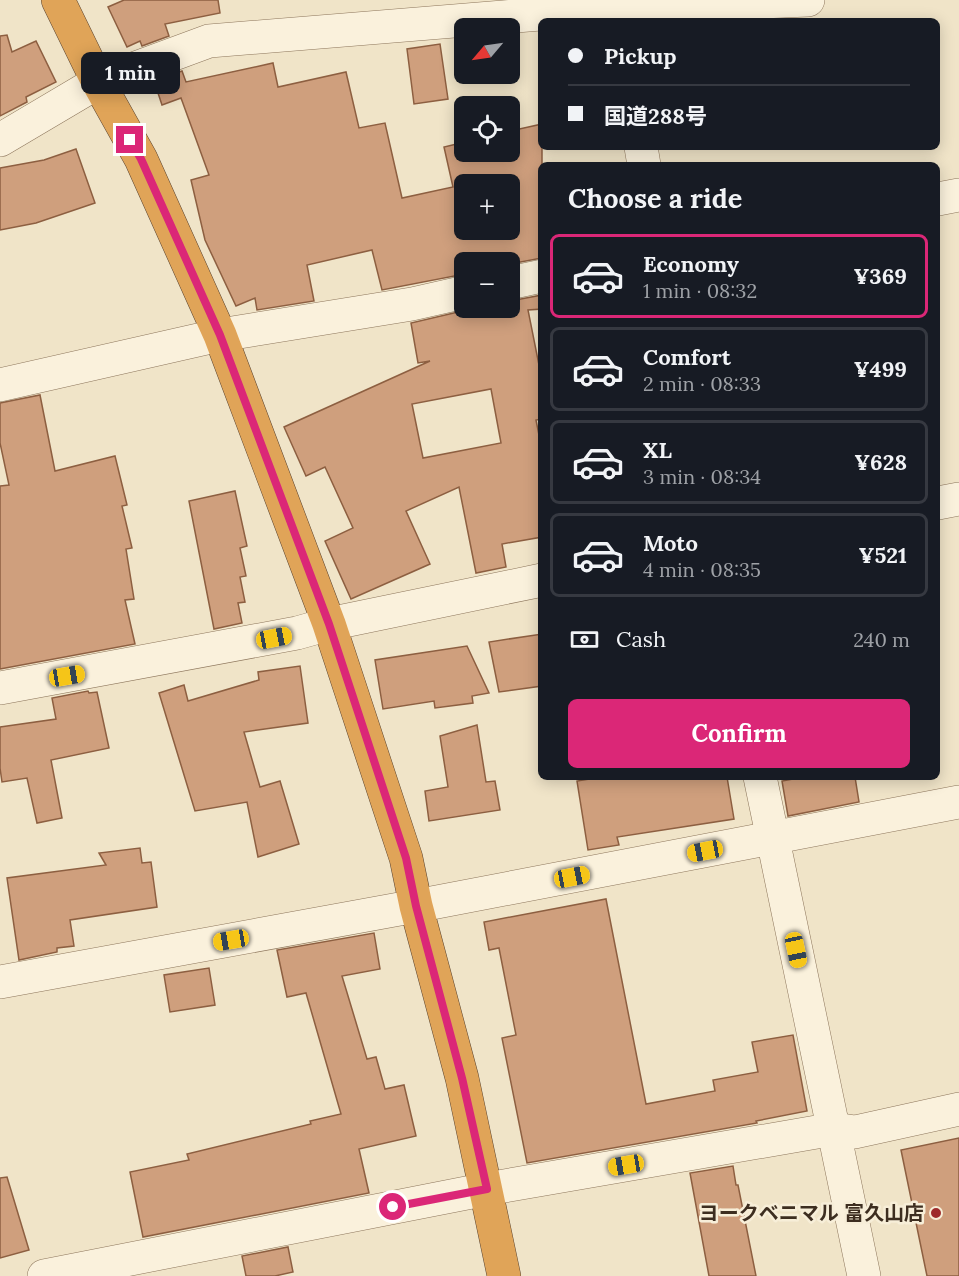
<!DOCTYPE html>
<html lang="en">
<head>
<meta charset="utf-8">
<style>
	:root { --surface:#171b24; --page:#20242c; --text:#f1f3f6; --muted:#9ea1a6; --line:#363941; --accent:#db2777 }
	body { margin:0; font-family:Lora,"Noto Sans JP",serif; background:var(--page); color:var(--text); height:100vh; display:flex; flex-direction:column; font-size:22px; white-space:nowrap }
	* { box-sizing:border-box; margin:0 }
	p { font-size:20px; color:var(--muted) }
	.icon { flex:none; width:33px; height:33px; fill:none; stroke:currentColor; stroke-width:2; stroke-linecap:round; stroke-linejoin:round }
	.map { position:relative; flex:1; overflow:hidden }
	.sheet { position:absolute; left:538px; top:162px; width:402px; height:618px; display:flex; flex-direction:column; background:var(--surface); border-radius:9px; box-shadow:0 3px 15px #0003 }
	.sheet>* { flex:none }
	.hud { position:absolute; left:538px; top:18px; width:402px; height:132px; border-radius:9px; box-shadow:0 3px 15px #0003; display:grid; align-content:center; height:132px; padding:0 30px; background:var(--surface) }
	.needle { width:39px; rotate:241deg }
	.tools { position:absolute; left:454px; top:18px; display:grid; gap:12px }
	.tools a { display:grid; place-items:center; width:66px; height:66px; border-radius:9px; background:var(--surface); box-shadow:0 3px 15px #0003; font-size:30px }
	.end { position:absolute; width:27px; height:27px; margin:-14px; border:8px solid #db2777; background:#fff; box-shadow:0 0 0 3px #fff }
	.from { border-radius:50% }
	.bubble { position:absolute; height:42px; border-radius:9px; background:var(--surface); box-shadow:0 3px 15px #0003; font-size:20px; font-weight:800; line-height:42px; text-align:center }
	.car { position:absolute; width:18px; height:36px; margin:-18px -9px; border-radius:8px; box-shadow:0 0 4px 2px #0007; background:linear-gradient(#f5c518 24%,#345 0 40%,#f5c518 0 76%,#345 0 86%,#f5c518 0) }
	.hud b { display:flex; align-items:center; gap:21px; height:57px; font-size:22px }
	.hud b+b { border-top:2px solid var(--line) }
	.hud i { width:15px; height:15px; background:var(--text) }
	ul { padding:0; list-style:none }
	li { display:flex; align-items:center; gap:18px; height:84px; margin:0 12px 9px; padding:0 18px; border:3px solid var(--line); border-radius:9px }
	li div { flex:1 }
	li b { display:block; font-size:22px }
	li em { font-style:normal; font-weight:800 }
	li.on { border-color:var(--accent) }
	li>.icon { width:54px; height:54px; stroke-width:1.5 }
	h2 { padding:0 30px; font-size:27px; line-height:72px }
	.pay { display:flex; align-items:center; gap:15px; height:66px; padding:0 30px; font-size:22px }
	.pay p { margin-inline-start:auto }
	.button { display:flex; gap:12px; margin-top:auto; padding:12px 30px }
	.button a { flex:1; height:69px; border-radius:9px; background:var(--accent); color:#fff; font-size:24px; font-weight:800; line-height:69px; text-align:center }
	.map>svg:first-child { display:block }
</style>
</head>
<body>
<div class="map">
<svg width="959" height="1276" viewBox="0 0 959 1276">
	<rect width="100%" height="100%" fill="#f0e4c8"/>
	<g fill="#cf9f7d" stroke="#8d5f41" stroke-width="1.5" fill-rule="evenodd">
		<polygon points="124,0 218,0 220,13 165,24 169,36 142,46 140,41 127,47 108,7"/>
		<polygon points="7,35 12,52 36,41 56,82 26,97 27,102 0,116 0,36"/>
		<polygon points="440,44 448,99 414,104 407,49"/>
		<path d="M 273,63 L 278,87 L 346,72 L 359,128 L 385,123 L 402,198 L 453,187 L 444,147 L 465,142 L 465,152 L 510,152 L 510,131 L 542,124 L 542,258 L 510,264 L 465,262 L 465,274 L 382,290 L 372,250 L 307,265 L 314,301 L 257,310 L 255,298 L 236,306 L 205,240 L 191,180 L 209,175 L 181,98 L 162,105 L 154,81 L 182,71 L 186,82 ZM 465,184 L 510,184 L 510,230 L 465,230 Z"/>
		<polygon points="76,149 95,203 36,223 0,230 0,168 44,160"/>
		<path d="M 542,295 L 542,309 L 528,310 L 542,380 L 542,419 L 536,420 L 542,450 L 542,537 L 502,544 L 506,567 L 476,573 L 459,487 L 406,511 L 430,564 L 351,599 L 325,541 L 353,528 L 325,467 L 306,476 L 284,427 L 430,361 L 418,363 L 411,323 L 475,308 L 510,308 L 510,301 ZM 491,389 L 501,443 L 423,458 L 412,404 Z"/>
		<polygon points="40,395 55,471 115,456 127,505 122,506 132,548 126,549 134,599 125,600 135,644 0,669 0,486 9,485 0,443 0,403"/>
		<polygon points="235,491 247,546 240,548 246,576 240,577 245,602 238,603 242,623 214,629 189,501"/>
		<polygon points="542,634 542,686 499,692 489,642"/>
		<polygon points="467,646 489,693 472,696 473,703 435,708 434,701 383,709 375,660"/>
		<polygon points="300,666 308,723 244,732 260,787 280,781 299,844 258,857 247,802 195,811 159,693 184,685 188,701 259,680 258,672"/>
		<polygon points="88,691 89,693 97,692 109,748 51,760 62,818 37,823 27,778 2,782 0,768 0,727 56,719 52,698"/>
		<polygon points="477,725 486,782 495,781 500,810 429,821 425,791 448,787 440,736"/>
		<polygon points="602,777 727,777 734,819 617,837 619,845 588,850 577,781"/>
		<polygon points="804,777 855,777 859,802 788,816 782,781"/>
		<polygon points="140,848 142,863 151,862 157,907 70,920 74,946 57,948 57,952 19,960 7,878 106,865 99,853"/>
		<polygon points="606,899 646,1104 715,1091 713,1080 758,1072 752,1042 793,1035 807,1111 756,1121 757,1123 527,1163 502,1038 516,1035 499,948 489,950 484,922"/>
		<polygon points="374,933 380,969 342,976 367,1059 376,1057 385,1089 404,1085 416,1136 359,1149 369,1193 143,1237 130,1172 189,1160 187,1154 311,1124 310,1121 341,1114 306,993 287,997 277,950"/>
		<polygon points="209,968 215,1005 170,1012 164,975"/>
		<polygon points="959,1138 959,1276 927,1276 901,1150"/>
		<polygon points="733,1166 736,1185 738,1185 756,1276 709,1276 690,1173"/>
		<polygon points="7,1177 29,1250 0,1258 0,1178"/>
		<polygon points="288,1247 293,1272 275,1276 246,1276 242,1256"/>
	</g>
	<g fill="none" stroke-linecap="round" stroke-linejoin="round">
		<g stroke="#8d765c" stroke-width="34">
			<g id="minor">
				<polyline points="0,140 98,82 209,41 613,8 808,0"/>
				<polyline points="641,147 644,165"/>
				<polyline points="938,199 959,195"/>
				<polyline points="510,283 542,276"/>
				<polyline points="0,385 220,335 412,304 465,292"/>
				<polyline points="938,503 959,499"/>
				<polyline points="0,688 297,633 329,624 542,580"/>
				<polyline points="760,777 864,1276"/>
				<polyline points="0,982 416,906 959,802"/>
				<polyline points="44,1276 487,1189 834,1129 855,1132 959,1109"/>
			</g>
		</g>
		<g stroke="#5b4430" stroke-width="34">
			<polyline id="highway" points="58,0 98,82 141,159 220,335 329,624 406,858 416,906 462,1078 504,1276"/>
		</g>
		<use href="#minor" stroke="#faf1dc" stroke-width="33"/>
		<use href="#highway" stroke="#e0a458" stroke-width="33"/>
	</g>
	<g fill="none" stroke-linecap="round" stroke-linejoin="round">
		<polyline stroke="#db2777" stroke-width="8" points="130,140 141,159 220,335 329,624 406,858 416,906 462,1078 487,1189 393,1207"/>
	</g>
	<circle fill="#9e2a2b" stroke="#f7eed8" stroke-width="2" cx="936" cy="1213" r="6"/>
	<g text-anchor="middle" stroke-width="5" stroke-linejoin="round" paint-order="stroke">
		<g font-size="20" font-weight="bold" fill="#3d2e20" stroke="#f7eed8" text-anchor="end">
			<text x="924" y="1220">ヨークベニマル 富久山店</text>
		</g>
	</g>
</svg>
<div class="tools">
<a><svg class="needle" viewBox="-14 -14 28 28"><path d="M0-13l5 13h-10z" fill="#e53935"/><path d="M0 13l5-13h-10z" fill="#9ea1a6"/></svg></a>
<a><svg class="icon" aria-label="locate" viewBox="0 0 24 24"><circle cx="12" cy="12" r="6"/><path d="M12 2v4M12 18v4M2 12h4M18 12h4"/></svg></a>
<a>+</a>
<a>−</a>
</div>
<i class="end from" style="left:393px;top:1207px"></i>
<i class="end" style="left:130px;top:140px"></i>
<div class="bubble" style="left:81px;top:52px;width:99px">1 min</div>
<i class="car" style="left:274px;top:638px;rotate:79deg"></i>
<i class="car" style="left:67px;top:676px;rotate:80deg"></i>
<i class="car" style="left:705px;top:851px;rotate:259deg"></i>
<i class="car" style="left:572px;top:877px;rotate:79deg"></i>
<i class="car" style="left:231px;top:940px;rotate:260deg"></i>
<i class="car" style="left:796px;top:950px;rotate:168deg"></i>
<i class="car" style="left:626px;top:1165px;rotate:260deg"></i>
<div class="hud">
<b><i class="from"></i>Pickup</b>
<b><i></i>国道288号</b>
</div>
<section class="sheet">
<h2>Choose a ride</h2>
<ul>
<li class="on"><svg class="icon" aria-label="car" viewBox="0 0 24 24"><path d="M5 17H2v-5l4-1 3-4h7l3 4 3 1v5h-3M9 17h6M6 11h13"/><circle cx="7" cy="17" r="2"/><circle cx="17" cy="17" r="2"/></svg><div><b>Economy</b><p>1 min · 08:32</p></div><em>¥369</em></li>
<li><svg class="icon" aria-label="car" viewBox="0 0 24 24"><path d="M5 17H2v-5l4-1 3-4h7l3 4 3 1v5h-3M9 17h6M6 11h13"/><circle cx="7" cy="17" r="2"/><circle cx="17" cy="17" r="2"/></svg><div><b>Comfort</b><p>2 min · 08:33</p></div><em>¥499</em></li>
<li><svg class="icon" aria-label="car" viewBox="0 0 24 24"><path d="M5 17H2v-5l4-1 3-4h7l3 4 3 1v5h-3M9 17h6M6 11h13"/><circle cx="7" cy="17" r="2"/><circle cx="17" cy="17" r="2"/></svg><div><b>XL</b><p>3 min · 08:34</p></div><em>¥628</em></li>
<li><svg class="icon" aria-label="car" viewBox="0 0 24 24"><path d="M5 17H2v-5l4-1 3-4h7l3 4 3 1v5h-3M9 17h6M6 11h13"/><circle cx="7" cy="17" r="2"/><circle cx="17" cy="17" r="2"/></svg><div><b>Moto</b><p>4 min · 08:35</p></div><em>¥521</em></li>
</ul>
<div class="pay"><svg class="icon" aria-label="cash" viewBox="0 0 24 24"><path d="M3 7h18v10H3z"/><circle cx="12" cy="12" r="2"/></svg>Cash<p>240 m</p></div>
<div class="button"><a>Confirm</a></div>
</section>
</div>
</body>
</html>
